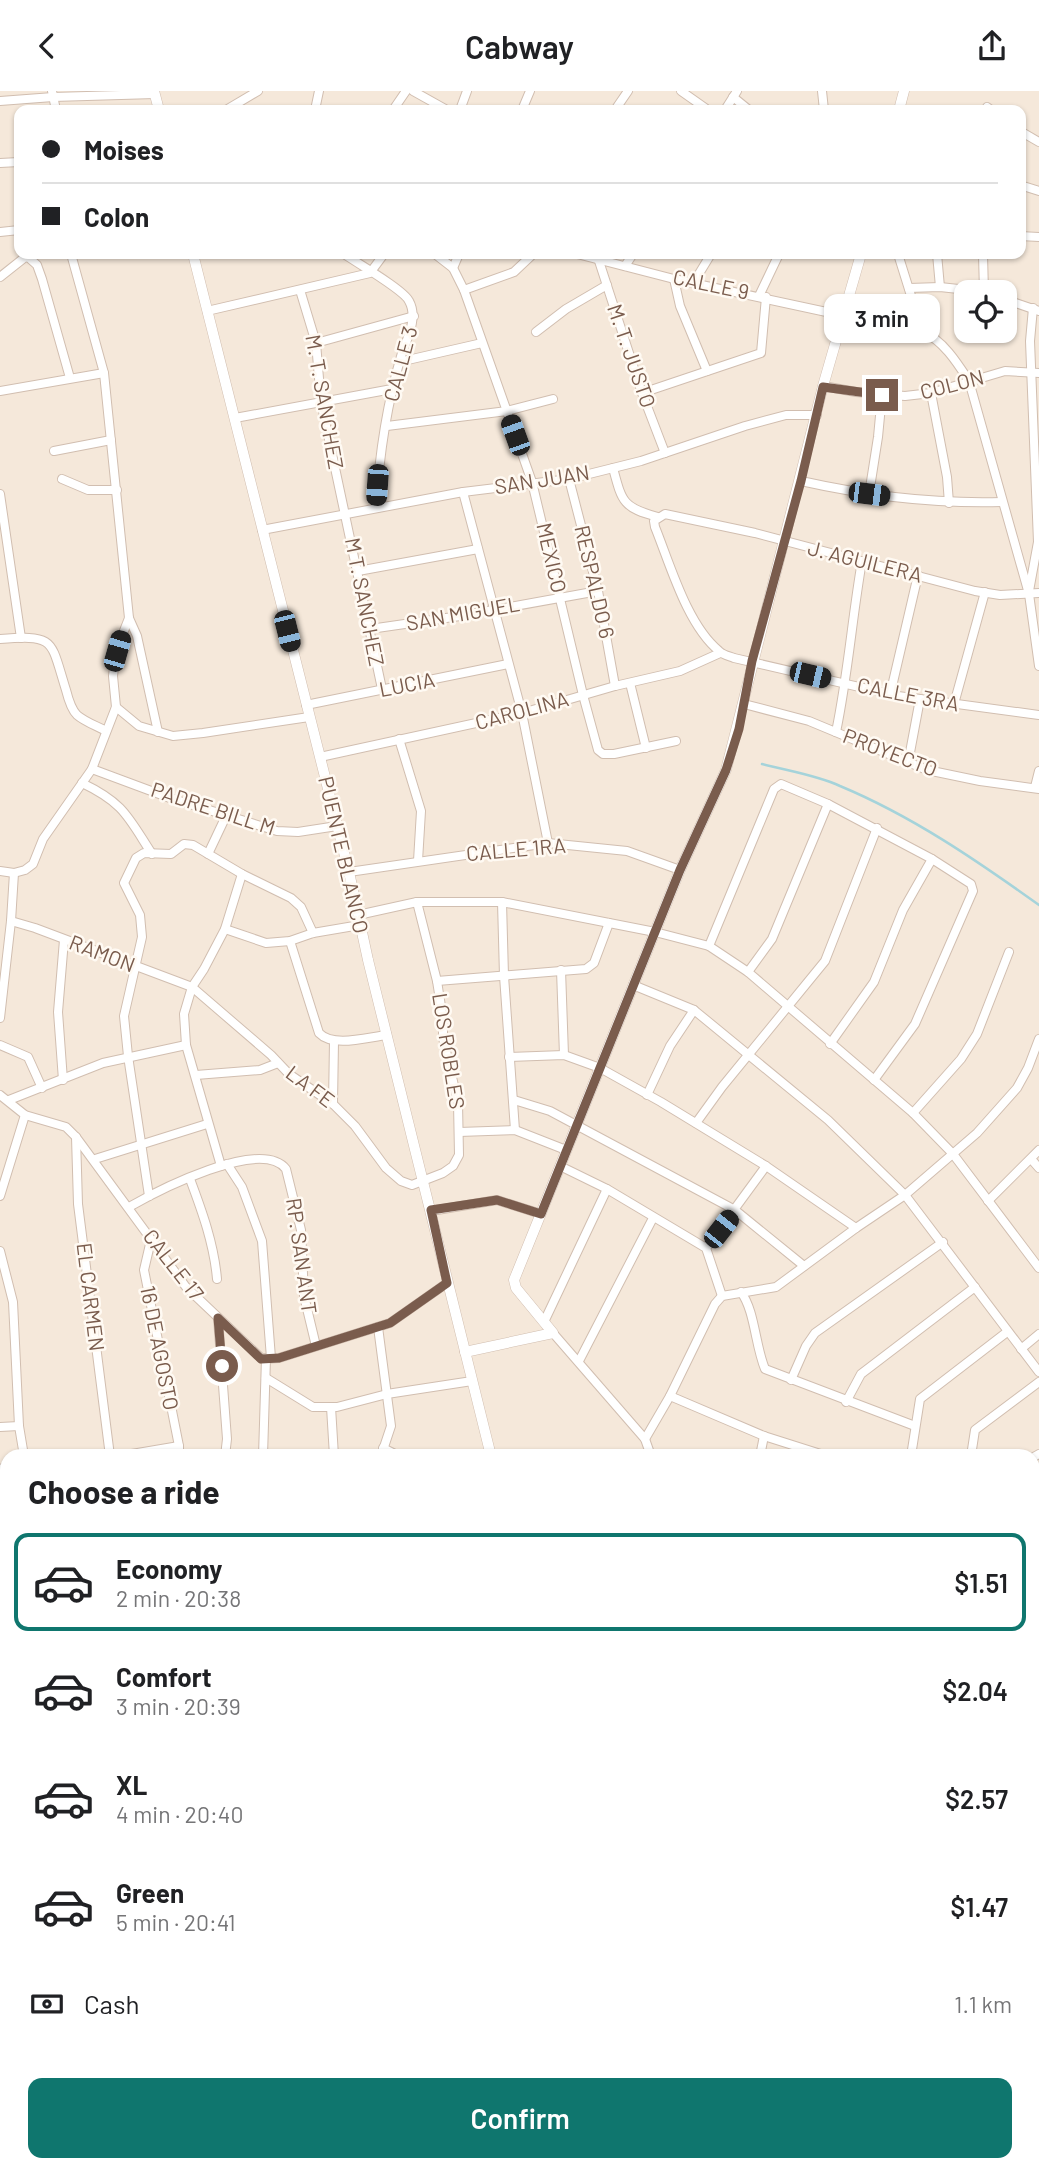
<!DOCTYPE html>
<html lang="en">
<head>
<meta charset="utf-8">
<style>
	:root { --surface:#fff; --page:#f6f6f6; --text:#202124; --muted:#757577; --line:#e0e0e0; --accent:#0f766e }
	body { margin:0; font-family:Barlow,sans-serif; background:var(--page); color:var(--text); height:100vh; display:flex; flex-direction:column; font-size:26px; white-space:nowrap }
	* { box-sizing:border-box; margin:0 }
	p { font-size:23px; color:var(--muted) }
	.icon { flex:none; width:38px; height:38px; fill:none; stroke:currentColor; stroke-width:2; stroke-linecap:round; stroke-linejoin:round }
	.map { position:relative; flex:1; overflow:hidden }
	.details { position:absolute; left:0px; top:1358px; width:1040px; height:723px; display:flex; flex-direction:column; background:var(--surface); border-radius:21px 21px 0 0; box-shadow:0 2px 5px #0004 }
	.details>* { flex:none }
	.hud { position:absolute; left:14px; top:14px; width:1012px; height:154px; border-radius:14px; box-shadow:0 2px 5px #0004; display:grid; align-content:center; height:154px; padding:0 28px; background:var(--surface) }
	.buttons { position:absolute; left:954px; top:189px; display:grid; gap:14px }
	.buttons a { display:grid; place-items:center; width:63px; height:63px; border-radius:14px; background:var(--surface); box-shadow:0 2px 5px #0004; font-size:35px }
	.end { position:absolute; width:32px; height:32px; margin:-16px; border:9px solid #7a5c4d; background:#fff; box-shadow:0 0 0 4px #fff }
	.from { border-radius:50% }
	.bubble { position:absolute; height:49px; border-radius:14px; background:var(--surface); box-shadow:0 2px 5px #0004; font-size:23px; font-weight:600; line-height:49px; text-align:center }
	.car { position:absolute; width:21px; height:42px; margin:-21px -10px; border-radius:9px; box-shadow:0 0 5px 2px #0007; background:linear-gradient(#222 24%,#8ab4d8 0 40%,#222 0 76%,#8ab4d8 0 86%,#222 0) }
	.hud b { display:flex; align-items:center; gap:24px; height:66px; font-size:26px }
	.hud b+b { border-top:2px solid var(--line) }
	.hud i { width:18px; height:18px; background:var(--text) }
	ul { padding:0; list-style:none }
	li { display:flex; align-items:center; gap:21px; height:98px; margin:0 14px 10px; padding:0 14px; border:4px solid transparent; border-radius:14px }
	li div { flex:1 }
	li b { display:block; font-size:26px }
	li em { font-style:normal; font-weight:600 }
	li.current { border-color:var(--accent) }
	li>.icon { width:63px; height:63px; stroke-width:1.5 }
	h2 { padding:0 28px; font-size:32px; line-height:84px }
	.pay { display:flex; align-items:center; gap:18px; height:77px; padding:0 28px; font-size:26px }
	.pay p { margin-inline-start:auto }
	.button { display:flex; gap:14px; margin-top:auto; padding:14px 28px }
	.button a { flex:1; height:80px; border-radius:14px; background:var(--accent); color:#fff; font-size:28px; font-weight:600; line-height:80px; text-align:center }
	header { display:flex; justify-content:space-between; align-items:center; height:91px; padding:0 28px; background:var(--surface); font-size:32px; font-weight:600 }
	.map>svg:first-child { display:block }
</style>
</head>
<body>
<header><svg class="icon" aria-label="back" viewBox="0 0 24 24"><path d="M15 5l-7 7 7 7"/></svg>Cabway<svg class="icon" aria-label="share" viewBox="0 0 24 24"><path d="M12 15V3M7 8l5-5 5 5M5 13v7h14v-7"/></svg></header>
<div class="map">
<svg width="1039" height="2080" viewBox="0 0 1039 2080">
	<rect width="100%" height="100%" fill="#fdf6ec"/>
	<path fill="#f5e8da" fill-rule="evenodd" d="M 0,0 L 1039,0 L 1039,2080 L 913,2080 L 912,2074 L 1032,2074 L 1032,1365 L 7,1365 L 7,1739 L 0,1743 ZM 19,19 L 1020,19 L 1020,163 L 19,163 ZM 966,201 L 1004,201 L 1004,240 L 966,240 Z"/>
	<polygon fill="#d8ecc9" points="0,1735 7,1736 7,2074 653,2074 655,2080 0,2080"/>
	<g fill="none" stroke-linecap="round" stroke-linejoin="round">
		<path stroke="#a5d3da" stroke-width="2.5" d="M 762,673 C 788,680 816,684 840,695 C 912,725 976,769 1039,814"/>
		<g stroke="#d1beb0" stroke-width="10">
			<g id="minor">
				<polyline points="52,0 56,19"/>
				<polyline points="413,0 447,19"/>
				<polyline points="681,0 708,19"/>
				<polyline points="822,0 824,19"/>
				<polyline points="733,6 749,19"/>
				<polyline points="0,10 53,6 155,3"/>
				<polyline points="987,16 991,19"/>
				<polyline points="226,19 258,0"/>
				<polyline points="315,19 319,0"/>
				<polyline points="393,19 406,0"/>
				<polyline points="460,19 467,0"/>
				<polyline points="522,19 530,0"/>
				<polyline points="615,19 628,0"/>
				<polyline points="725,19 737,0"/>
				<polyline points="1020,40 1039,51"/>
				<polyline points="0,72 19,71"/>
				<polyline points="1020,94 1039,100"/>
				<polyline points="0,141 19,139"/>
				<polyline points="1020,145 1039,146"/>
				<path d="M 344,163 C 357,172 404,199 409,210 C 418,226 408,246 402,262 C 387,312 379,365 376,417"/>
				<polyline points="435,163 453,177 464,199 532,391 583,604 598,659 603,663 614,663 676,650"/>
				<polyline points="577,163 674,188 845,225"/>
				<polyline points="898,163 922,240"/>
				<polyline points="937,163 940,196"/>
				<polyline points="983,163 984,201"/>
				<polyline points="598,167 642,302 665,362"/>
				<polyline points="625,175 633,163"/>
				<polyline points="453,177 459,163"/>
				<polyline points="0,186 24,167 28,166 37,174 42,188 70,287"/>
				<polyline points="674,188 680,215 707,280"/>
				<polyline points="694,191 711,163"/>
				<polyline points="909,197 940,196 986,201"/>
				<polyline points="300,199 316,252 321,311 382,598"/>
				<polyline points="464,199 514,181 533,163"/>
				<polyline points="759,205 779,163"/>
				<polyline points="1004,208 1039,220"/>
				<polyline points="207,220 370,182 384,163"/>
				<polyline points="536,241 566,218 607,194"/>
				<path d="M 839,243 C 853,243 916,238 923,241 C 943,249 958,273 969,290 L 1029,503 L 1039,575"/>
				<polyline points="316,252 414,225"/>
				<polyline points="399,271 482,252"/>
				<polyline points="823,295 856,301 905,305 931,302 1005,280 1039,282"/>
				<polyline points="0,300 104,282"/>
				<polyline points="642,302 761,262 766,206"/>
				<polyline points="931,302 947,386 949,412"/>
				<polyline points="235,327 392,298"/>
				<polyline points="387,335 507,320 553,308"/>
				<polyline points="54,360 111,349"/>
				<path d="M 613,377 C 622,411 623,417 658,426"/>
				<polyline points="62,388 88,399 117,399"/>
				<polyline points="569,388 598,500 615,595"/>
				<path d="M 801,390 C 868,405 933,413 1002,411"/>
				<polyline points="463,401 522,622 548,752"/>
				<polyline points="0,403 21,547"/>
				<polyline points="869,403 878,346 882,304"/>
				<polyline points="262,439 463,401 569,388 641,370 745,335 786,324 817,324"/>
				<polyline points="358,480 478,458"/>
				<polyline points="1029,500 1038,451 1030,250 1033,217"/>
				<path d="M 1039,502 L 1000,504 L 975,500 L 755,442 L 665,423 L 654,430 L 655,436 C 670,473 687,534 719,560 C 723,564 729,565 734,567 L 898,605 L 1039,624"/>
				<polyline points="129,527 137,545 158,641"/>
				<polyline points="370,538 460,525 598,500"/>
				<path d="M 0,548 C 56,544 50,548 66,599 C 68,607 71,618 77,624 C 85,631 97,635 106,640"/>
				<polyline points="630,592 646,657"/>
				<polyline points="890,604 918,484"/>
				<polyline points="744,613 809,630 927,679 980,690 1039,698"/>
				<polyline points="954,613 985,501"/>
				<polyline points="306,614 508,573"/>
				<polyline points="116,616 139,635 173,645 203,642 309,626"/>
				<path d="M 836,641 C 848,584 852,527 862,470"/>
				<polyline points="399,648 421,720 418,770"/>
				<polyline points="320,666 522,622 615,595 680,580 720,562"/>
				<polyline points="908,672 920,608"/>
				<polyline points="92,678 170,707 277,740 298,741 337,735"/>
				<path d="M 82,692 C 124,712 128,726 152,763"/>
				<polyline points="1035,696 1039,680"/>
				<polyline points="208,763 226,725"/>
				<polyline points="0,780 14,782 25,779 33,773 43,748 92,678 116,616 113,585 116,560 129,527 104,282 71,163"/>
				<polyline points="349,781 548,752 627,760 680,779"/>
				<polyline points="502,811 504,885 515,1039"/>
				<polyline points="358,824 417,811 502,811 655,841 709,855 748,881 913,1022 953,1063 1039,1177"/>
				<polyline points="11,830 35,837 192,896 271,964 289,983 333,1013 355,1035 386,1077 401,1090 412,1094 443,1082 453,1075 459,1064 458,1012 443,947 443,928 437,890 417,811"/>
				<polyline points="225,838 266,852 290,850 313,842 360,834"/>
				<path d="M 290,850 L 319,942 C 333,957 368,946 387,944"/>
				<polyline points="709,855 774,698 781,693 828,713 932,768"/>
				<polyline points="561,879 564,964"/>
				<polyline points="748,881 772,848 828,713"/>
				<polyline points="437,890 586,878 594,872 609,832"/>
				<polyline points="633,894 694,919 828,1029 905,1104 1039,1281"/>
				<polyline points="0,927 11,830 14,782"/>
				<polyline points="830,953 874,891 903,819 932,768 971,793 973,800 915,933 874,989"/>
				<polyline points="0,954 28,966 42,997"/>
				<polyline points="509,966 564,964 600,977 661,1011 766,1075 856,1137"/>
				<polyline points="196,984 260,979 278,972"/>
				<polyline points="63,989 58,921 64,849"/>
				<polyline points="0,1004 25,1024 66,1036 76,1046 186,1196 262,1268 279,1267 390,1232 447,1192"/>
				<polyline points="647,1004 670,955 694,919"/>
				<polyline points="9,1009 103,972 186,954"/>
				<polyline points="514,1009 550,1020 735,1119 804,1175"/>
				<polyline points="333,1013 334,950"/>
				<polyline points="913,1022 961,968 977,943 1009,861"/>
				<polyline points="696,1032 722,996 825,870 877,737"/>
				<polyline points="459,1041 515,1039 566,1059"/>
				<polyline points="76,1046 78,1113 110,1365"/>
				<polyline points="95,1068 207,1033"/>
				<polyline points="1032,1069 1039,1077"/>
				<polyline points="227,1073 242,1096 262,1150 271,1267"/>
				<polyline points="221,1075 186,954 184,923 192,896 204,878 225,838 242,783"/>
				<polyline points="560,1075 607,1098 706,1157 722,1205"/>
				<path d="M 190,1088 C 202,1120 214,1153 217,1188"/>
				<polyline points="0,1105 25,1024"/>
				<polyline points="149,1105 128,965 124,925 142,846 140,824 124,792 136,767 144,762 171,763 184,753 193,754 242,783 291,807 301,816 313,842"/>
				<polyline points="988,1110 1039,1059"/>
				<path d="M 129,1116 C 157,1100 261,1046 286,1078 L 301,1139 L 304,1205 L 316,1255"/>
				<polyline points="431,1120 497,1109 541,1123"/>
				<polyline points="151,1149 144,1179 179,1355 179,1365"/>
				<polyline points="706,1157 766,1075"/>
				<polyline points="0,1160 13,1211 19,1335 24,1365"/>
				<path d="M 741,1201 C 755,1220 755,1254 765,1278 L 915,1335"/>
				<polyline points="218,1227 227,1348 225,1365"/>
				<polyline points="544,1231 607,1098"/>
				<polyline points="378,1236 391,1335 381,1365"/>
				<polyline points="553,1242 645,1348 651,1365"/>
				<polyline points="1021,1258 1039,1243"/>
				<polyline points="579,1270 653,1127"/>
				<polyline points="266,1287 313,1316 337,1316 387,1303 472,1290"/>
				<polyline points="791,1289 806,1255 815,1242 943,1151"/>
				<polyline points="670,1305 764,1345 827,1365"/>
				<polyline points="846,1311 861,1283 975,1196"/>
				<polyline points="331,1316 334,1365"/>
				<polyline points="0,1336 19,1335"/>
				<polyline points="645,1348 670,1305 715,1213 722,1205 776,1196 856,1137 905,1104 977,1042 1017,997 1028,977 1039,948"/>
				<polyline points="383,1357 399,1365"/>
				<polyline points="120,1365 179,1355"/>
				<polyline points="263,1365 266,1267"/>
				<polyline points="760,1365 764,1345"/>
				<polyline points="911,1365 920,1308 1007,1241"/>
				<polyline points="971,1365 975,1339 1039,1291"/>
				<polyline points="1032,1367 1039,1363"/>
				<polyline points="1032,1377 1039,1385"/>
				<polyline points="0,1378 7,1376"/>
				<polyline points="0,1438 7,1440"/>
				<polyline points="1032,1477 1039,1485"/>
				<polyline points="1032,1604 1039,1599"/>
				<polyline points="1032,1664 1032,1694"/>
				<polyline points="1032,1697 1039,1719"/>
				<polyline points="1032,1729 1039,1727"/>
				<polyline points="0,1730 7,1731"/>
				<polyline points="0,1767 7,1768"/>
				<polyline points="1032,1842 1039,1838"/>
				<polyline points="1032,1858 1039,1865"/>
				<polyline points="1032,1941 1039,1927"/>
				<polyline points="0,2011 7,2012"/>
				<polyline points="303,2074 311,2080"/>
				<polyline points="774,2074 776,2080"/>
				<polyline points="919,2074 922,2080"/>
				<polyline points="648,2080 669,2074"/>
				<polyline points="706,2080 731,2074"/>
			</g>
		</g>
		<g stroke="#d1beb0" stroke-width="11">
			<g id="tertiary">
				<polyline points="154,0 159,19"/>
				<polyline points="899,19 904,0"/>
				<polyline points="193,163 349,781 368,869 491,1365"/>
				<polyline points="465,1261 553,1242 516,1197 514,1189 680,779 726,679 823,295 861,163"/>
				<polyline points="669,2074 670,2080"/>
			</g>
		</g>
		<use href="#minor" stroke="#fff" stroke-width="8"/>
		<use href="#tertiary" stroke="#fff" stroke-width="10"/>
	</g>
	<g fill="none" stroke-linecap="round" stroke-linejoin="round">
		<polyline stroke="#7a5c4d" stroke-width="9" points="222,1275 218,1227 261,1268 279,1267 390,1232 447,1192 431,1119 497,1109 541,1123 680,779 726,679 739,638 752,570 801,390 823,296 882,304"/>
	</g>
	<g text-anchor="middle" stroke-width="5" stroke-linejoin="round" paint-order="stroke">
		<g font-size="21" fill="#7a5c4d" stroke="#fffaf3">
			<text transform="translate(711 194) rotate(12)" y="7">CALLE 9</text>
			<text transform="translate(631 265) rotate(71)" y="7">M. T. JUSTO</text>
			<text transform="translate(401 273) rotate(-75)" y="7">CALLE 3</text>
			<text transform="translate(952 294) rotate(-14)" y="7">COLON</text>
			<text transform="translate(324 311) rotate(80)" y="7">M. T. SANCHEZ</text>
			<text transform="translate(542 389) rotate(-9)" y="7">SAN JUAN</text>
			<text transform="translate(551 467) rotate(77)" y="7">MEXICO</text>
			<text transform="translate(865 471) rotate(14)" y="7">J. AGUILERA</text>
			<text transform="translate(594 491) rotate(77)" y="7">RESPALDO 6</text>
			<text transform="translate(364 511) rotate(79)" y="7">M T. SANCHEZ</text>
			<text transform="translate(463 523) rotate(-10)" y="7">SAN MIGUEL</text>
			<text transform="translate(407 594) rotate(-11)" y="7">LUCIA</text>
			<text transform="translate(908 604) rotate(11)" y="7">CALLE 3RA</text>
			<text transform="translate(522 620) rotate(-15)" y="7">CAROLINA</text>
			<text transform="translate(890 662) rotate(21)" y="7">PROYECTO</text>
			<text transform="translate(213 718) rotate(18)" y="7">PADRE BILL M</text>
			<text transform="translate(516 759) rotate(-5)" y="7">CALLE 1RA</text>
			<text transform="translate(343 764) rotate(77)" y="7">PUENTE BLANCO</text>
			<text transform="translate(102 863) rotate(21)" y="7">RAMON</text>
			<text transform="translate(448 960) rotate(81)" y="7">LOS ROBLES</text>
			<text transform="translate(310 996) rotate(37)" y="7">LA FE</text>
			<text transform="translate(301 1165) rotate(82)" y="7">RP. SAN ANT</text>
			<text transform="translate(173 1174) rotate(52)" y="7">CALLE 17</text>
			<text transform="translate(90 1206) rotate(83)" y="7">EL CARMEN</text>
			<text transform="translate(159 1257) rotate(79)" y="7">16 DE AGOSTO</text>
		</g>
	</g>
</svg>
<div class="buttons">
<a><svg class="icon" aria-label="locate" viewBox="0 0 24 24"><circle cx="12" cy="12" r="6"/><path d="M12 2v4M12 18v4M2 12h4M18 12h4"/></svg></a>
</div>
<i class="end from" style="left:222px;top:1275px"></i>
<i class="end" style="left:882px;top:304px"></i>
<div class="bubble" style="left:824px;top:203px;width:116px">3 min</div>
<i class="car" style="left:515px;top:344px;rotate:340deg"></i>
<i class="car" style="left:377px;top:394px;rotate:184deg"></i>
<i class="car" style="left:869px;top:403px;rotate:97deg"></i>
<i class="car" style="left:287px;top:540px;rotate:166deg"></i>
<i class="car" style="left:117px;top:560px;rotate:16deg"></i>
<i class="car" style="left:810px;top:584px;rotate:103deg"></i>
<i class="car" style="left:721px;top:1138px;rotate:38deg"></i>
<div class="hud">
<b><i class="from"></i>Moises</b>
<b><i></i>Colon</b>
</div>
<section class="details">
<h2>Choose a ride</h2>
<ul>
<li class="current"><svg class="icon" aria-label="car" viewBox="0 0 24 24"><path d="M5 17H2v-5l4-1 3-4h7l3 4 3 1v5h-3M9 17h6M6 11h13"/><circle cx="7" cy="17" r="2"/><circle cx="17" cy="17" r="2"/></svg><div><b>Economy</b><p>2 min · 20:38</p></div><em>$1.51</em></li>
<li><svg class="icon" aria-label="car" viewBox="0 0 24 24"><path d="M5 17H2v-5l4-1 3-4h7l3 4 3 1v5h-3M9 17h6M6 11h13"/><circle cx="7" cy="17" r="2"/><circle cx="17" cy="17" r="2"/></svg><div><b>Comfort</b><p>3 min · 20:39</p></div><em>$2.04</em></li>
<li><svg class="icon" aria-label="car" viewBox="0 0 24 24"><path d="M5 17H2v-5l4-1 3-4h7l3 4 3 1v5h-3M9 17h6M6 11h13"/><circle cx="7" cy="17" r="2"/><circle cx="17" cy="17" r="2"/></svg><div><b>XL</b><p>4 min · 20:40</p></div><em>$2.57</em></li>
<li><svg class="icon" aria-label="car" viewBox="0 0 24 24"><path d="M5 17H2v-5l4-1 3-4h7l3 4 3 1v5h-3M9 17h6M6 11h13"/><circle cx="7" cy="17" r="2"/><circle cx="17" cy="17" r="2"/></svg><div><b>Green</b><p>5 min · 20:41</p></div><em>$1.47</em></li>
</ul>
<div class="pay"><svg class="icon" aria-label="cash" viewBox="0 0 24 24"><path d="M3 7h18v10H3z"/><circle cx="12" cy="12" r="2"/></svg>Cash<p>1.1 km</p></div>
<div class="button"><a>Confirm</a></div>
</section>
</div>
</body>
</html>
